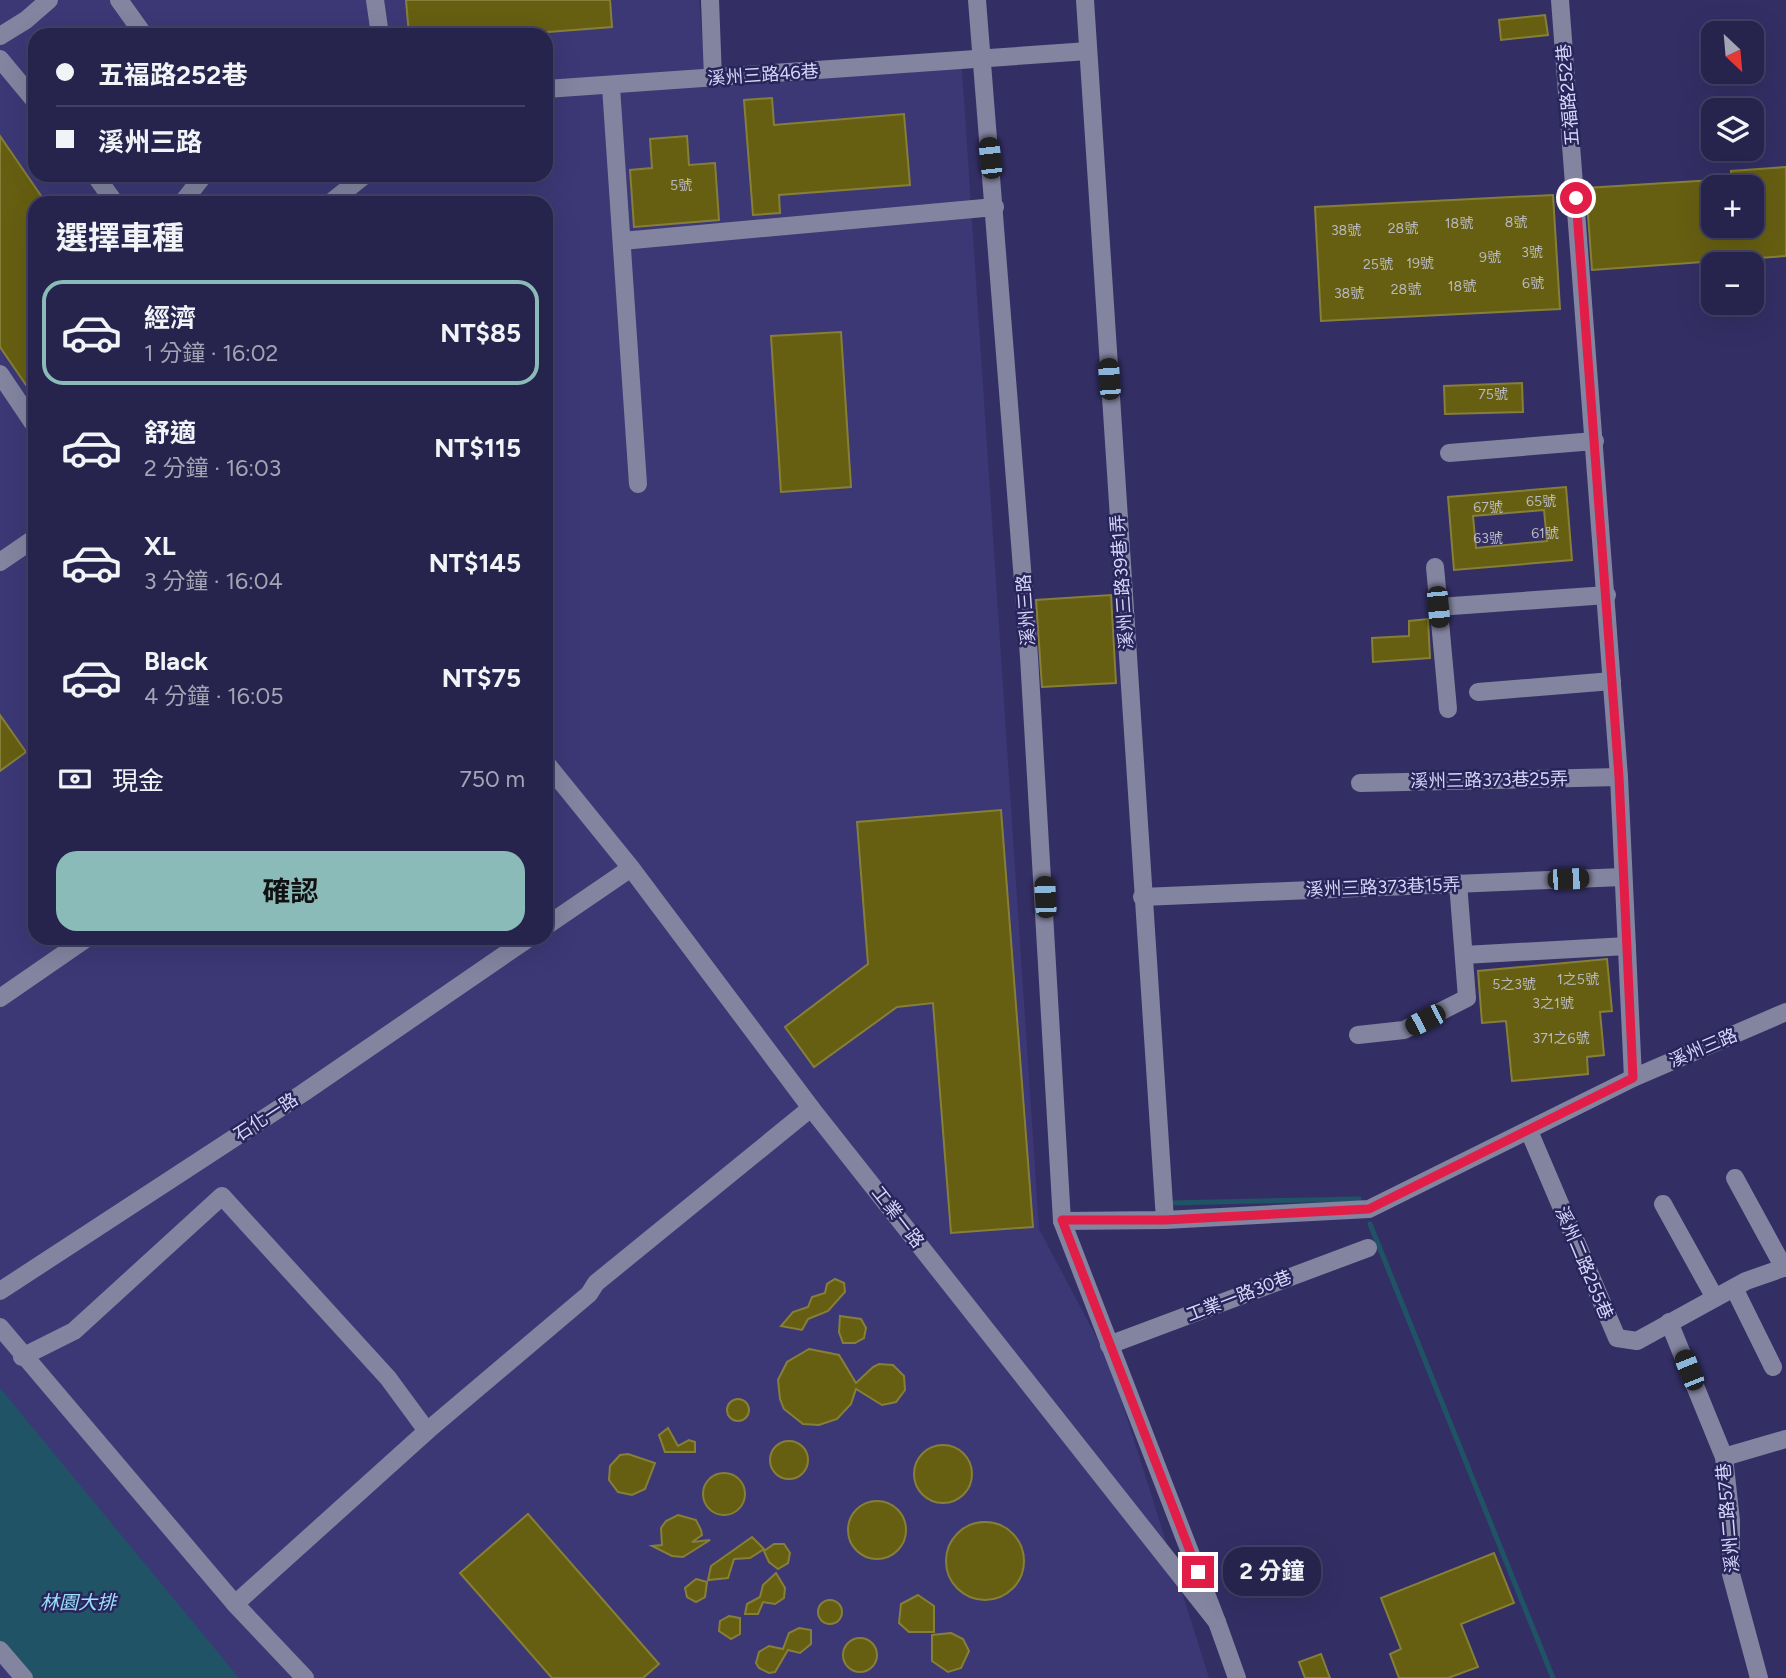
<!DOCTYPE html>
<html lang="zh-TW">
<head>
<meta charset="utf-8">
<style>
	:root { --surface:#26234c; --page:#322f56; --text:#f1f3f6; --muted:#a4a4b5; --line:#424064; --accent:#8bbbb9 }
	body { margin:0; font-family:Figtree,"Noto Sans TC",sans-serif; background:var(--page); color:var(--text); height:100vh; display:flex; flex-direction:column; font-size:26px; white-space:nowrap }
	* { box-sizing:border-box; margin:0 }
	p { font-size:23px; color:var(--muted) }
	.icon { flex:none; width:38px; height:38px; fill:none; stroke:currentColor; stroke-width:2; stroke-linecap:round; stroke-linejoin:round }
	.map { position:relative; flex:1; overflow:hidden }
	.side { position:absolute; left:28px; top:196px; width:525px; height:749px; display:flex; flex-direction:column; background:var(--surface); border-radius:21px; box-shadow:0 7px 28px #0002,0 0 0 2px var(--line) }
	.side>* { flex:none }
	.top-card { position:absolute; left:28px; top:28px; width:525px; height:154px; border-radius:21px; box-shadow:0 7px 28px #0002,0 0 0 2px var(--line); display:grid; align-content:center; height:154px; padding:0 28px; background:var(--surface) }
	.needle { width:46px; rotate:154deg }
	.controls { position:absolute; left:1701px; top:21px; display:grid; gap:14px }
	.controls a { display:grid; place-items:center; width:63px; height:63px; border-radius:14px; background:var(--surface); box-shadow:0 7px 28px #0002,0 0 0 2px var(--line); font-size:35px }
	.end { position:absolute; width:32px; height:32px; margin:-16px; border:9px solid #e11d48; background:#fff; box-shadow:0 0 0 4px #fff }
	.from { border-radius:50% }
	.bubble { position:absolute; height:49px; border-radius:21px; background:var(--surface); box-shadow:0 7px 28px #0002,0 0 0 2px var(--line); font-size:23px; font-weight:700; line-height:49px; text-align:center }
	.car { position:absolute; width:21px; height:42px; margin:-21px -10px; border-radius:9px; box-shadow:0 0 5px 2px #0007; background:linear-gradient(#222 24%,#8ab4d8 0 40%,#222 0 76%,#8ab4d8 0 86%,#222 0) }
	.top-card b { display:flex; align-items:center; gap:24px; height:66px; font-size:26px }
	.top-card b+b { border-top:2px solid var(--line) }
	.top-card i { width:18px; height:18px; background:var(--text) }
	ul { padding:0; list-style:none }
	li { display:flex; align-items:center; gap:21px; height:105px; margin:0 14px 10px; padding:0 14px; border:4px solid transparent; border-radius:21px }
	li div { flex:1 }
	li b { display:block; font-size:26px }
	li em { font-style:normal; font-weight:700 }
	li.selected { border-color:var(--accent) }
	li>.icon { width:63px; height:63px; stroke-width:1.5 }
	h2 { padding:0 28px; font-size:32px; line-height:84px }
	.pay { display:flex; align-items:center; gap:18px; height:77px; padding:0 28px; font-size:26px }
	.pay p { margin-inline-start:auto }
	.action { display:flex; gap:14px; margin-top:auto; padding:14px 28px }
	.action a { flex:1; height:80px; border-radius:21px; background:var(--accent); color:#111; font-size:28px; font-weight:700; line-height:80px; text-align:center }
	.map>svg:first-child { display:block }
</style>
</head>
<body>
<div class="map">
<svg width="1786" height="1678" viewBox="0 0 1786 1678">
	<rect width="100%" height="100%" fill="#332f65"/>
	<path fill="#3c3876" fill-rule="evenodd" d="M 0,0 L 699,0 L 705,71 L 961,55 L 1039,1229 L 1109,1361 L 1209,1678 L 0,1678 ZM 35,35 L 546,35 L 546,175 L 35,175 ZM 35,203 L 546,203 L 546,938 L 35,938 Z"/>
	<polygon fill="#205365" points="0,1388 239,1678 29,1678 0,1642"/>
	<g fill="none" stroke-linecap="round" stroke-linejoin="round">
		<g stroke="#205365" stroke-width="5">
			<polyline points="1168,1203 1359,1199"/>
			<polyline points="1370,1224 1553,1678"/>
		</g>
	</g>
	<g fill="#665f12" stroke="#867f38" stroke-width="2" fill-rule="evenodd">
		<polygon points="406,0 610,0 612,27 509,35 409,35"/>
		<polygon points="1545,15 1548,35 1501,40 1499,20"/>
		<polygon points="772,98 774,125 904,114 910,185 779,195 780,213 753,215 744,100"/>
		<polygon points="0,136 46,203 35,203 35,398 0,347"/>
		<polygon points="687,136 689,165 715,163 719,220 634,227 630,170 652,168 650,139"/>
		<polygon points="1786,167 1786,256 1592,270 1586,188 1713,180 1713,229 1752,227 1752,187 1732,187 1731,171"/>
		<polygon points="1553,195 1560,309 1321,321 1315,207"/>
		<polygon points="841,332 851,487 781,492 771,336"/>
		<polygon points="1522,383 1523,412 1445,414 1444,386"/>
		<path d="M 1566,487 L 1572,560 L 1454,570 L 1448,497 ZM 1544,510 L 1547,541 L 1476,548 L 1473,516 Z"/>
		<polygon points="1111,595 1116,683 1042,687 1036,600"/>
		<polygon points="1428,619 1430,658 1373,662 1372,638 1409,636 1409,621"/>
		<polygon points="0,715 26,752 0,771"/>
		<polygon points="1001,810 1033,1227 951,1233 933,1003 897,1007 814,1067 785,1027 868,964 857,822"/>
		<polygon points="1607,959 1612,1011 1600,1012 1604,1055 1587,1057 1588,1074 1512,1081 1506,1021 1482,1023 1478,971"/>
		<polygon points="835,1279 844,1283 845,1292 828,1311 808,1319 802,1330 781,1326 793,1312 808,1307 812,1297 825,1293 827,1284"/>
		<polygon points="840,1316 861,1319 866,1328 864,1338 855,1343 843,1343 839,1332"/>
		<polygon points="809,1349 839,1355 856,1383 873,1367 879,1364 893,1365 904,1376 905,1390 896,1402 882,1405 856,1389 851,1404 837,1419 819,1425 803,1424 784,1409 780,1399 778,1380 787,1362"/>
		<circle cx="738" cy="1410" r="11"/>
		<polygon points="668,1428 678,1446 689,1440 695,1442 695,1452 665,1452 659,1435"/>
		<circle cx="789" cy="1460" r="19"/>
		<circle cx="943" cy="1474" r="29"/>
		<polygon points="628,1454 655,1463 645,1489 632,1495 618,1492 609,1480 610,1466 620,1455"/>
		<circle cx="724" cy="1494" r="21"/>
		<circle cx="877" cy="1530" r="29"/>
		<polygon points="528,1514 659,1664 643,1678 552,1678 460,1573"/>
		<polygon points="678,1515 696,1520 701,1530 702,1535 692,1542 710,1540 683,1557 672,1556 652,1546 662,1545 661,1528 666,1521"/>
		<circle cx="985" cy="1561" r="39"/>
		<polygon points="752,1537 764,1549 750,1558 734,1559 728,1578 708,1580 711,1566"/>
		<polygon points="774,1544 784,1544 790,1553 788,1563 778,1569 769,1562 764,1551"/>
		<polygon points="1494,1553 1514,1603 1461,1624 1478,1667 1448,1678 1399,1678 1390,1654 1401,1649 1381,1598"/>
		<polygon points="776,1573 785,1588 784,1598 775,1604 763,1602 758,1614 745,1614 747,1604 760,1597 763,1585"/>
		<polygon points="696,1579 707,1582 705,1597 696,1602 687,1597 685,1588"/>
		<polygon points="918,1595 934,1606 934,1632 909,1632 899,1623 901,1604"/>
		<circle cx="830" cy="1612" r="12"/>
		<polygon points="729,1616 740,1618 740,1634 731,1639 719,1631 720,1621"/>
		<polygon points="799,1628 811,1630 811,1644 800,1653 788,1650 775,1672 769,1673 759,1668 756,1663 759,1652 769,1646 783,1649 789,1633"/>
		<polygon points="951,1633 963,1639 969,1651 961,1668 948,1672 932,1661 932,1635"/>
		<circle cx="860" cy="1655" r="17"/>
		<polygon points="1321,1654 1330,1678 1305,1678 1299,1662"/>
	</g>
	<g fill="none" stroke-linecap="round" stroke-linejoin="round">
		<g stroke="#8384a0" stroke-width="18">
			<polyline points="119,0 144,35"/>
			<polyline points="375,0 380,35"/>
			<polyline points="710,0 713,78"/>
			<polyline points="977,0 1029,657 1062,1221 1217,1622"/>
			<polyline points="1085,0 1165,1220"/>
			<polyline points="1560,0 1619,777 1633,1078"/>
			<polyline points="0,36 26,20 49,0"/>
			<polyline points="0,59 35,101"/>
			<polyline points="611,87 638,484"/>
			<polyline points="546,89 1088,51"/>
			<polyline points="95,175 115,203"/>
			<polyline points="182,203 204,175"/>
			<polyline points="330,203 365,175"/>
			<polyline points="622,241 995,207"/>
			<polyline points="0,374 35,426"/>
			<polyline points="1449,453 1595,441"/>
			<polyline points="0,562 35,538"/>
			<polyline points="1435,567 1448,709"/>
			<polyline points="1438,607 1607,595"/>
			<polyline points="1478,692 1612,681"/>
			<polyline points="546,763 631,868 811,1108 1217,1622 1237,1678"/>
			<polyline points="1360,783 1619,777"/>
			<polyline points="1142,897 1623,877"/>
			<polyline points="546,926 631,868"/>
			<polyline points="1464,955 1627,946"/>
			<polyline points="0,998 87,938"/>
			<polyline points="1358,1035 1404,1030 1467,998 1458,883"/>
			<polyline points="1529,1131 1617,1338 1637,1341 1746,1281 1786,1267"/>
			<polyline points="1735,1178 1784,1268"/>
			<polyline points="1663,1204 1715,1298"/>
			<polyline points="1062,1221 1165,1220 1369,1209 1633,1078 1786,1012"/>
			<polyline points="1734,1288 1773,1367"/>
			<polyline points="0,1291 303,1093 529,938"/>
			<polyline points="1669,1322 1724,1457 1731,1521 1731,1574 1759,1678"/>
			<polyline points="0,1327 235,1604 305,1678"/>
			<polyline points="1109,1345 1368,1248"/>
			<polyline points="22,1357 74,1331 222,1196 388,1378 427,1431"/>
			<polyline points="1724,1457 1786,1439"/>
			<polyline points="235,1604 427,1431 589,1294 596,1283 811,1108"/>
			<polyline points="0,1650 24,1678"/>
		</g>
	</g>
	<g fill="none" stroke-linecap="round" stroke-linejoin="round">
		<polyline stroke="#e11d48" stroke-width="9" points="1198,1572 1062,1220 1165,1220 1369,1209 1633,1078 1619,777 1576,198"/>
	</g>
	<g text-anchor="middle" stroke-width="5" stroke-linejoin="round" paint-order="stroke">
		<g font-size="14" fill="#b9b9bf">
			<text x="681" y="190">5號</text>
			<text x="1516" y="227">8號</text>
			<text x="1459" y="228">18號</text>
			<text x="1403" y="233">28號</text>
			<text x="1346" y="235">38號</text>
			<text x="1532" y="257">3號</text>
			<text x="1490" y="262">9號</text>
			<text x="1420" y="268">19號</text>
			<text x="1378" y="269">25號</text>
			<text x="1533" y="288">6號</text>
			<text x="1462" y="291">18號</text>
			<text x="1406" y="294">28號</text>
			<text x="1349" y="298">38號</text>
			<text x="1493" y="399">75號</text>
			<text x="1541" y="506">65號</text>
			<text x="1488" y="512">67號</text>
			<text x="1545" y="538">61號</text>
			<text x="1488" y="543">63號</text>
			<text x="1578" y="984">1之5號</text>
			<text x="1514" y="989">5之3號</text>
			<text x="1553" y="1008">3之1號</text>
			<text x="1561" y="1043">371之6號</text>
		</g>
		<g font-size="18" fill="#d5d7f9" stroke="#29245a">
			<text transform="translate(763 75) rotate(-4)" y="6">溪州三路46巷</text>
			<text transform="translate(1568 95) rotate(-95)" y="6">五福路252巷</text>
			<text transform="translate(1122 582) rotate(-94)" y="6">溪州三路39巷1弄</text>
			<text transform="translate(1026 610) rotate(-94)" y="6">溪州三路</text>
			<text transform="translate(1489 780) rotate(-1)" y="6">溪州三路373巷25弄</text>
			<text transform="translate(1383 887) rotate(-2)" y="6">溪州三路373巷15弄</text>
			<text transform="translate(1703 1048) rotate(-23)" y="6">溪州三路</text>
			<text transform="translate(266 1117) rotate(-33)" y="6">石化一路</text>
			<text transform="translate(898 1217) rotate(52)" y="6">工業一路</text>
			<text transform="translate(1584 1263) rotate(67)" y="6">溪州二路255巷</text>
			<text transform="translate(1239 1296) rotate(-21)" y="6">工業一路30巷</text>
			<text transform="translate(1728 1518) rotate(-95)" y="6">溪州二路57巷</text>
		</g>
		<g font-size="19" font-style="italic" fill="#9be1fc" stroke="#29245a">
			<text x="78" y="1609">林園大排</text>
		</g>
	</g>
</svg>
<div class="controls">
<a><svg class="needle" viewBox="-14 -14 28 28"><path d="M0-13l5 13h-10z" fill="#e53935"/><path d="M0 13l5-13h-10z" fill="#a4a4b5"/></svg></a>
<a><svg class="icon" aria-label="layers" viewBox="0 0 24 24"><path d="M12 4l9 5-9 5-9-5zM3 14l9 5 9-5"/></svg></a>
<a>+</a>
<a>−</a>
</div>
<i class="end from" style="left:1576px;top:198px"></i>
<i class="end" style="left:1198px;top:1572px"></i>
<div class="bubble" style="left:1223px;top:1547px;width:98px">2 分鐘</div>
<i class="car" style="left:990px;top:158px;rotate:354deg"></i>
<i class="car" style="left:1109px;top:379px;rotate:356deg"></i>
<i class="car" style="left:1438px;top:607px;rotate:175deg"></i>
<i class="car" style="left:1568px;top:879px;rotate:88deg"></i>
<i class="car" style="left:1045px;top:897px;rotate:357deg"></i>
<i class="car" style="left:1425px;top:1020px;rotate:243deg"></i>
<i class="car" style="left:1689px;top:1370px;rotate:338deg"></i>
<div class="top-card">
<b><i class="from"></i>五福路252巷</b>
<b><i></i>溪州三路</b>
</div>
<section class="side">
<h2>選擇車種</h2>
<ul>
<li class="selected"><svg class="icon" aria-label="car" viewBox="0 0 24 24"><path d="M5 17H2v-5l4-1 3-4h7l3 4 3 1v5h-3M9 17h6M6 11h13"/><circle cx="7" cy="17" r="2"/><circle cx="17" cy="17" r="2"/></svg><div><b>經濟</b><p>1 分鐘 · 16:02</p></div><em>NT$85</em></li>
<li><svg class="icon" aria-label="car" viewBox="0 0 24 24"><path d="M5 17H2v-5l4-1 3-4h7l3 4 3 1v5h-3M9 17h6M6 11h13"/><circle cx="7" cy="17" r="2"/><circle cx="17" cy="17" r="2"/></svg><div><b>舒適</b><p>2 分鐘 · 16:03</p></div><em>NT$115</em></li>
<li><svg class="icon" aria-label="car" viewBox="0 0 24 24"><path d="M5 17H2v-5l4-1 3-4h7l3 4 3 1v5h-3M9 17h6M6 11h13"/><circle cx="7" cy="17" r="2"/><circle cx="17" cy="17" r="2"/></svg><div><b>XL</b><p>3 分鐘 · 16:04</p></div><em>NT$145</em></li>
<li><svg class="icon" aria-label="car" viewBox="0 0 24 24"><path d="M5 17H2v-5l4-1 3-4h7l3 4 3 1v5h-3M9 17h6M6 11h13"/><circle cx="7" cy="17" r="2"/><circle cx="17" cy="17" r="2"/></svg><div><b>Black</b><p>4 分鐘 · 16:05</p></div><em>NT$75</em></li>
</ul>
<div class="pay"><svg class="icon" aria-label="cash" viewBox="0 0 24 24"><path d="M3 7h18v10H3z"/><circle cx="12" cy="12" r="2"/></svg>現金<p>750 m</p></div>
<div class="action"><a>確認</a></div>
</section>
</div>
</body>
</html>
